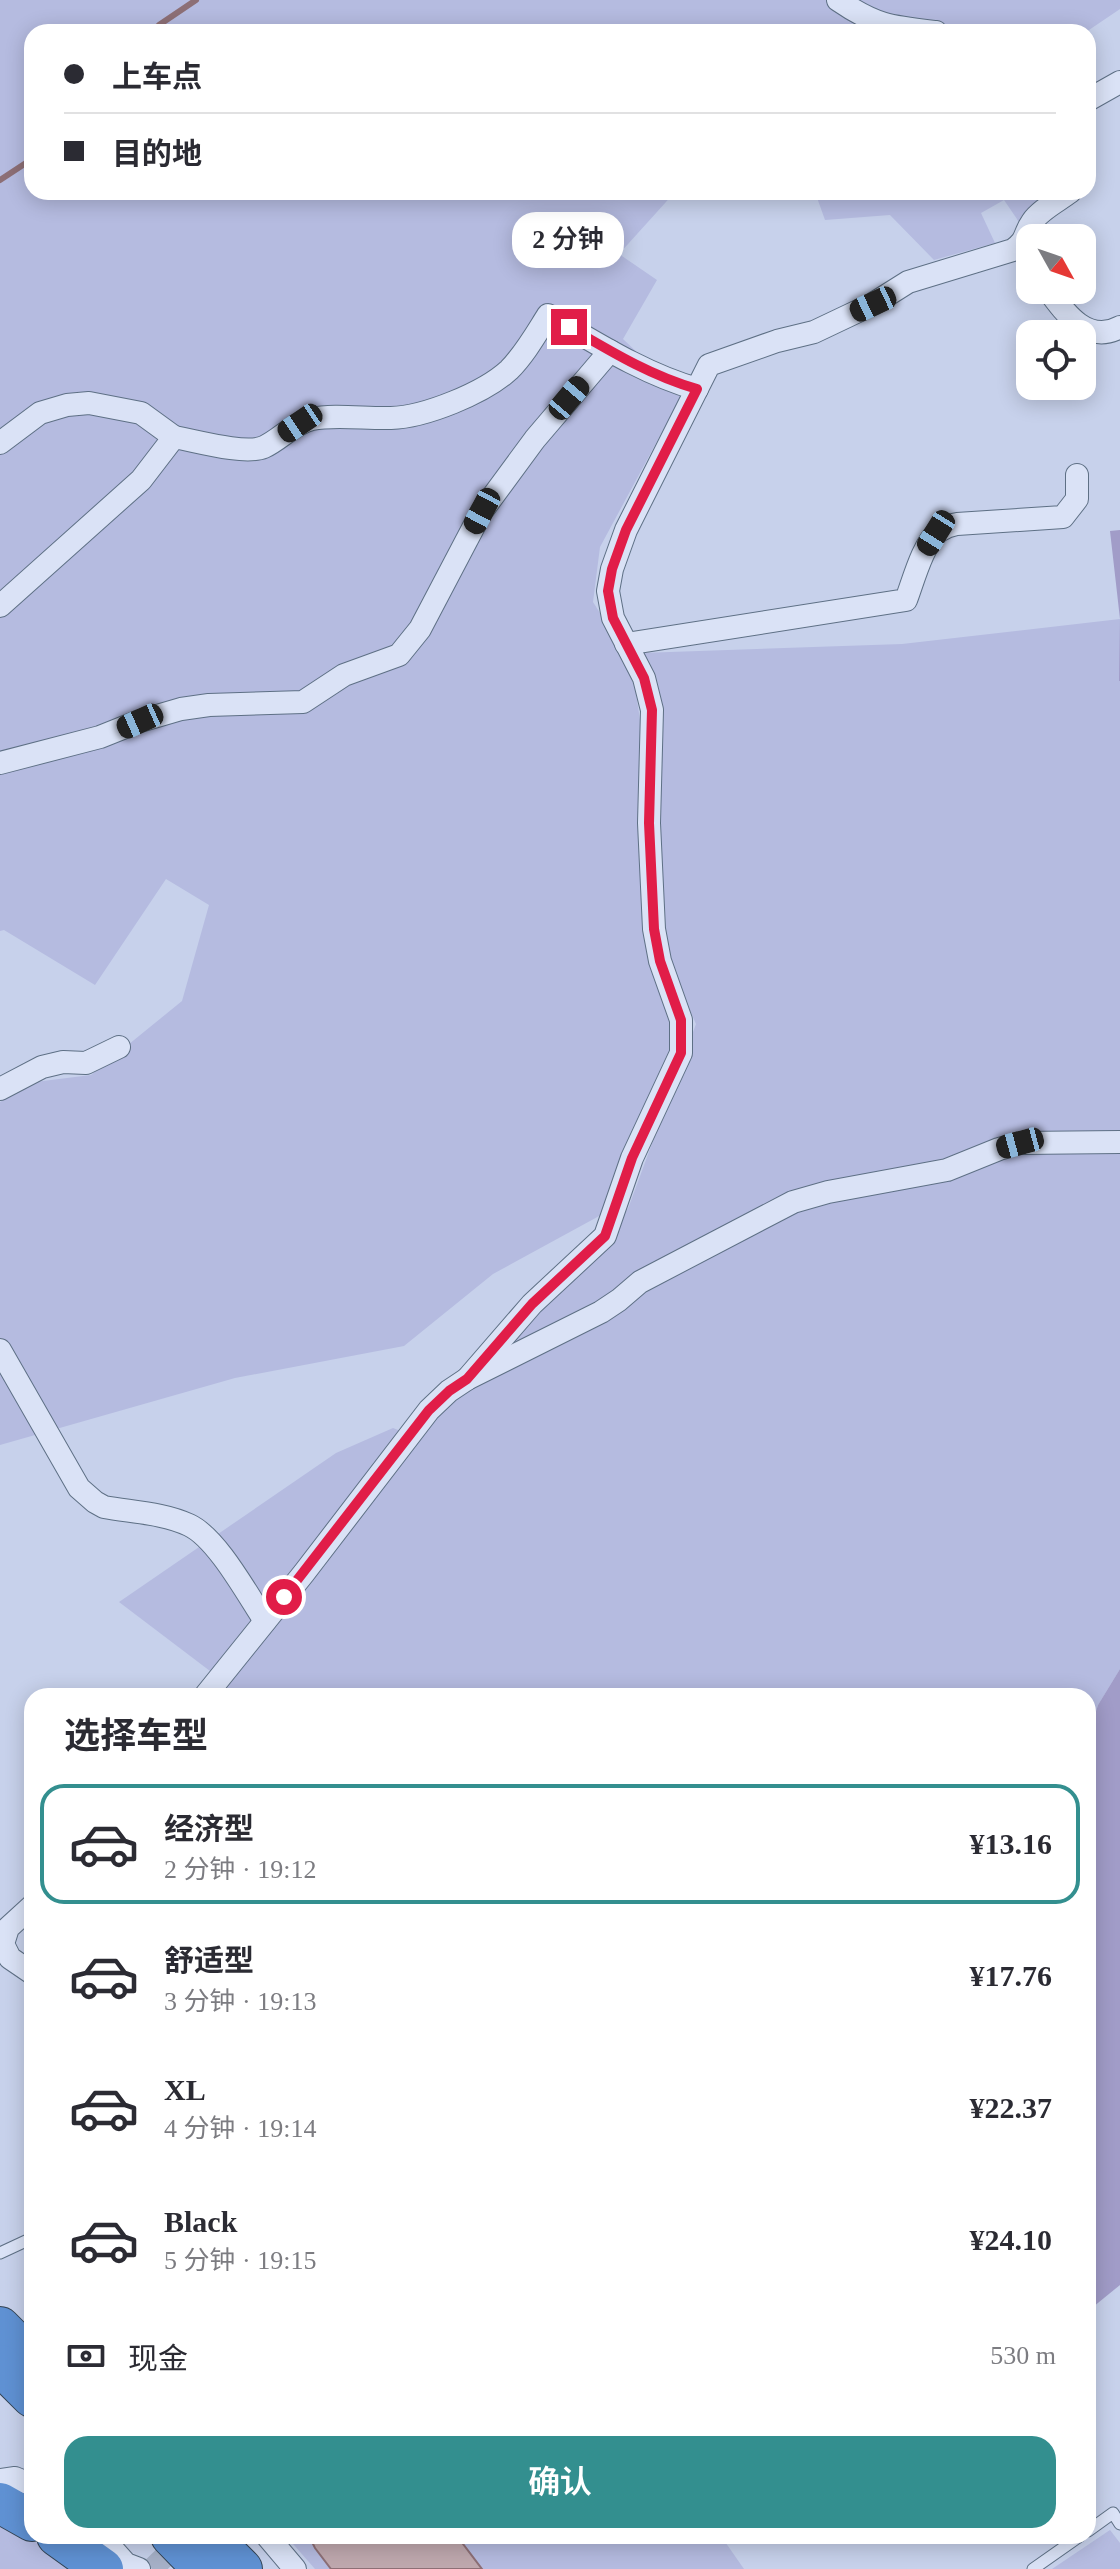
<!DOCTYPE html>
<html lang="zh">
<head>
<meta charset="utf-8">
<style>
	:root { --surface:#fff; --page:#f2f2f3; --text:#2b2b33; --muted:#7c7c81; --line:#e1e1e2; --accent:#338f8f }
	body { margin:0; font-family:"Times New Roman","Noto Sans SC",serif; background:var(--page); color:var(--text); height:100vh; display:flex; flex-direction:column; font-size:30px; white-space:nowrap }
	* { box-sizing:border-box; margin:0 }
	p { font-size:26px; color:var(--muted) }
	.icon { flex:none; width:44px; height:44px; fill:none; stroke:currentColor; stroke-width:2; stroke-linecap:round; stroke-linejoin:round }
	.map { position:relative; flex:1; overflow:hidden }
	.details { position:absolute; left:24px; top:1688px; width:1072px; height:856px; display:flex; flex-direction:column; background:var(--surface); border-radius:24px; box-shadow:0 4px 20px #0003 }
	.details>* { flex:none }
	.hud { position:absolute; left:24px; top:24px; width:1072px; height:176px; border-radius:24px; box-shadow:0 4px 20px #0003; display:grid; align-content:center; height:176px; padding:0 40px; background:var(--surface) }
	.needle { width:52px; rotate:130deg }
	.fabs { position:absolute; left:1016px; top:224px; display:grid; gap:16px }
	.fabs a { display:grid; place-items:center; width:80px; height:80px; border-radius:16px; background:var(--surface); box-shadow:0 4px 20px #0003; font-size:40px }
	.end { position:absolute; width:36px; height:36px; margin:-18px; border:10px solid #e11d48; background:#fff; box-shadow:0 0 0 4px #fff }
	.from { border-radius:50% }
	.bubble { position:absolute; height:56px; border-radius:24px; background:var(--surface); box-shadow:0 4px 20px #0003; font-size:26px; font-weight:600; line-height:56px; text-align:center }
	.car { position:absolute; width:24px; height:48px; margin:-24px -12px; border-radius:10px; box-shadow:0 0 6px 2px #0007; background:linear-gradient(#222 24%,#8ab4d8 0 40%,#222 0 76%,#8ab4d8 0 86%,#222 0) }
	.hud b { display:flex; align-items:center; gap:28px; height:76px; font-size:30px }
	.hud b+b { border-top:2px solid var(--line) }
	.hud i { width:20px; height:20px; background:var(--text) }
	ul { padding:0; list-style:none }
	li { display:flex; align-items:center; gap:24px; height:120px; margin:0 16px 12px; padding:0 24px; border:4px solid transparent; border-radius:24px }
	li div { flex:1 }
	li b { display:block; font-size:30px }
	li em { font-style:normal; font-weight:600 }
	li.current { border-color:var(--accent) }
	li>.icon { width:72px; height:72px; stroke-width:1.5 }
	h2 { padding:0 40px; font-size:36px; line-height:96px }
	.pay { display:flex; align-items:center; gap:20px; height:88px; padding:0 40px; font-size:30px }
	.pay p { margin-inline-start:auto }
	.cta { display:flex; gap:16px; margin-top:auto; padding:16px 40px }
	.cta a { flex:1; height:92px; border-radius:24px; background:var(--accent); color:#fff; font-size:32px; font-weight:600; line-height:92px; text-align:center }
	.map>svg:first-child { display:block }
</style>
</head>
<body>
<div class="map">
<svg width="1120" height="2569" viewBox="0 0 1120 2569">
	<rect width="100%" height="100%" fill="#c7d1eb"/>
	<g fill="#b5bbe0">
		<polygon points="0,0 1120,0 1120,9 1086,32 32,32 32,192 675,192 619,254 657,280 623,339 682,395 600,547 593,602 625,653 636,693 640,720 640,884 650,968 672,1020 675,1041 601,1215 493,1274 404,1346 235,1378 0,1445 0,1102 35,1082 91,1075 182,1001 209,905 166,879 95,985 4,930 0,931"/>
		<polygon points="815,192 1057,192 1021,225 1004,200 981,213 995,243 934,260 890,215 825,220"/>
		<polygon points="1120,619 1120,1669 1098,1705 1088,1736 1088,1696 212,1696 432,1417 609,1244 629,1206 696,1024 669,964 656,848 641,653 902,644"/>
		<polygon points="393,1428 403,1432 210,1671 119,1602 336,1453"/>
		<polygon points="0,2520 30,2538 77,2569 0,2569"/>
		<polygon points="1110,2530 1120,2543 1120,2569 1052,2569"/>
		<polygon points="286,2536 721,2536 744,2569 315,2569"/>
	</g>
	<g fill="#a19cc8">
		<polygon points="1120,530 1120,681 1119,681 1120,619 1110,531"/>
		<polygon points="1120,1669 1120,2285 1088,2311 1088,1736 1098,1705"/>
	</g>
	<polygon fill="#bfa8ae" stroke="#8d6f76" stroke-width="2" points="309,2536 457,2536 482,2569 331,2569 315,2548"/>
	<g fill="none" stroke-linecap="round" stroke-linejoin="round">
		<g stroke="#8d6f76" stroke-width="6">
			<polyline points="152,32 159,25 196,0"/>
			<polyline points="0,180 32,159"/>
		</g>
		<polyline stroke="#a6b0c7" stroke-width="22" stroke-dasharray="22 11" stroke-linecap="butt" points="152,2569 185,2537"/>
		<g stroke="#5e7085" stroke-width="13">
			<g id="lane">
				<polyline points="0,2253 28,2240 32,2241"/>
				<polyline points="1088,2531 1113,2513 1120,2524"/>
				<polyline points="1033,2569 1080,2536"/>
			</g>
		</g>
		<g stroke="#5e7085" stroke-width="24">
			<g id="street">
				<path d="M 838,0 C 876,26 891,27 936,32"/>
				<polyline points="1088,100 1120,82"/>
				<path d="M 1048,290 C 1065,313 1088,345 1120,327"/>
				<polyline points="0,443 40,413 67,405 89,403 141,413 174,437"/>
				<path d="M 0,606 L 141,480 L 174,437 C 196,441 245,455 264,447 C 281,439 294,423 312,419 C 333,414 368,419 391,418 C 425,417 484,393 509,370 C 525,354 536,334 548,315 C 596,343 644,374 697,389"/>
				<path d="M 626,644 L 906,600 C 913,582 923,543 939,531 C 945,527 951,525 957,524 L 1063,517 L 1077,499 L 1077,475"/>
				<polyline points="0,763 100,737 140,721 181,709 209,705 303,702 344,675 399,655 420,629 482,511 535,439 610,351"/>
				<polyline points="0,1089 42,1067 63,1062 86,1063 119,1047"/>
				<path d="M 0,1350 L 79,1488 L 95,1502 L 104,1507 C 131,1512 164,1513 189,1525 C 217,1538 247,1594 265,1621"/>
				<path d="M 467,1379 L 532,1304 L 605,1236 L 632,1158 L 681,1053 L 681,1020 L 660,961 L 654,929 L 649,823 L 652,710 L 644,678 L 613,618 L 608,591 L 612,569 L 626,530 L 709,365 L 777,341 L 814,332 L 873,304 L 908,282 L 1013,250 C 1028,239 1023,235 1032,222 C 1040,210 1058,201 1070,192"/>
				<polyline points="205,1696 304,1573 429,1410 449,1391 467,1379 601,1312 619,1300 640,1282 793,1202 828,1192 947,1170 999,1149 1020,1143 1120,1142"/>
				<polyline points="32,1906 8,1928 3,1944 10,1958 32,1973"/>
				<polyline points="0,2480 15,2478 32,2485"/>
				<polyline points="101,2536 126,2564 139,2569"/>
				<polyline points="267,2536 295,2569"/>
			</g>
		</g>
		<g stroke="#324353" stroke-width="42">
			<g id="highway">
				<polyline points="0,2327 32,2359"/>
				<polyline points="0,2365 32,2397"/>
				<polyline points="0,2503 32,2521"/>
				<polyline points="57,2536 103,2569"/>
				<polyline points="171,2536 203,2569"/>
				<polyline points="209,2536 242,2569"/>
			</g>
		</g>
		<use href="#lane" stroke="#dae2f6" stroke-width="11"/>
		<use href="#street" stroke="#dae2f6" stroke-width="22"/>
		<use href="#highway" stroke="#5f91d3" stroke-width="40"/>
	</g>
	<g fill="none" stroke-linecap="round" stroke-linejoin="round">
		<path stroke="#e11d48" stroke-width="10" d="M 284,1597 L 429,1410 L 449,1391 L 467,1379 L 532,1304 L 605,1236 L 632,1158 L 681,1053 L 681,1020 L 660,961 L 654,929 L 649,823 L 652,710 L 644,678 L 613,618 L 608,591 L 612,569 L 626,530 L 697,389 C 651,376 610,351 569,327"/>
	</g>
</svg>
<div class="fabs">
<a><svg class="needle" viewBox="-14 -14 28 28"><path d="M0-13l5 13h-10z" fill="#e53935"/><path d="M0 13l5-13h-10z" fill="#7c7c81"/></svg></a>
<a><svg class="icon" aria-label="locate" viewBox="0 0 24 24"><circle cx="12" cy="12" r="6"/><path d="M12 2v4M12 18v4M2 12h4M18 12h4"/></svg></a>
</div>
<i class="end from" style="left:284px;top:1597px"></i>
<i class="end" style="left:569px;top:327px"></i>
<div class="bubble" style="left:512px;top:212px;width:112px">2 分钟</div>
<i class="car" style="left:873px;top:304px;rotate:245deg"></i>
<i class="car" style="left:569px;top:398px;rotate:40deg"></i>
<i class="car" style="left:300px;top:423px;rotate:236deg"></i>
<i class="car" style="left:482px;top:511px;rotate:208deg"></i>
<i class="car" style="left:936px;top:533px;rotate:212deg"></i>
<i class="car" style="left:140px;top:721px;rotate:246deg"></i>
<i class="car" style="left:1020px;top:1143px;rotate:255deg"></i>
<div class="hud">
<b><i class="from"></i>上车点</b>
<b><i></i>目的地</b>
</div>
<section class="details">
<h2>选择车型</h2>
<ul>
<li class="current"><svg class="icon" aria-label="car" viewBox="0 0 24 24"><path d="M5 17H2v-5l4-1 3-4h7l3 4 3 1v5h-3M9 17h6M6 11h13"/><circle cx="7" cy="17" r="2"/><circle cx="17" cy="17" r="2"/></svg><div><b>经济型</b><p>2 分钟 · 19:12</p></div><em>¥13.16</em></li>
<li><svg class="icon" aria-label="car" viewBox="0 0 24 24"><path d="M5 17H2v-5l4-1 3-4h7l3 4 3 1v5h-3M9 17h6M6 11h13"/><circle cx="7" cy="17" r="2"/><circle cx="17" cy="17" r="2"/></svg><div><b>舒适型</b><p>3 分钟 · 19:13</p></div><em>¥17.76</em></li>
<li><svg class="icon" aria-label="car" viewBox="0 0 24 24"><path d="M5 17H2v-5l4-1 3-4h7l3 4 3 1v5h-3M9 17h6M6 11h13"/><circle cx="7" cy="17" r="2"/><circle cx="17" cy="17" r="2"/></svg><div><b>XL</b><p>4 分钟 · 19:14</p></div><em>¥22.37</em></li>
<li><svg class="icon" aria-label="car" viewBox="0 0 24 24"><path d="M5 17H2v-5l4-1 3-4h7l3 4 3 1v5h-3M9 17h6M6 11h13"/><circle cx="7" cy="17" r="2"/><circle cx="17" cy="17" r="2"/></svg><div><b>Black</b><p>5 分钟 · 19:15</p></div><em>¥24.10</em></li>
</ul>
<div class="pay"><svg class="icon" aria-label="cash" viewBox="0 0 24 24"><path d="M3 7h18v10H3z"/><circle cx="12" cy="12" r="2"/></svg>现金<p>530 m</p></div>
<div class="cta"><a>确认</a></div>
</section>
</div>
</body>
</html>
